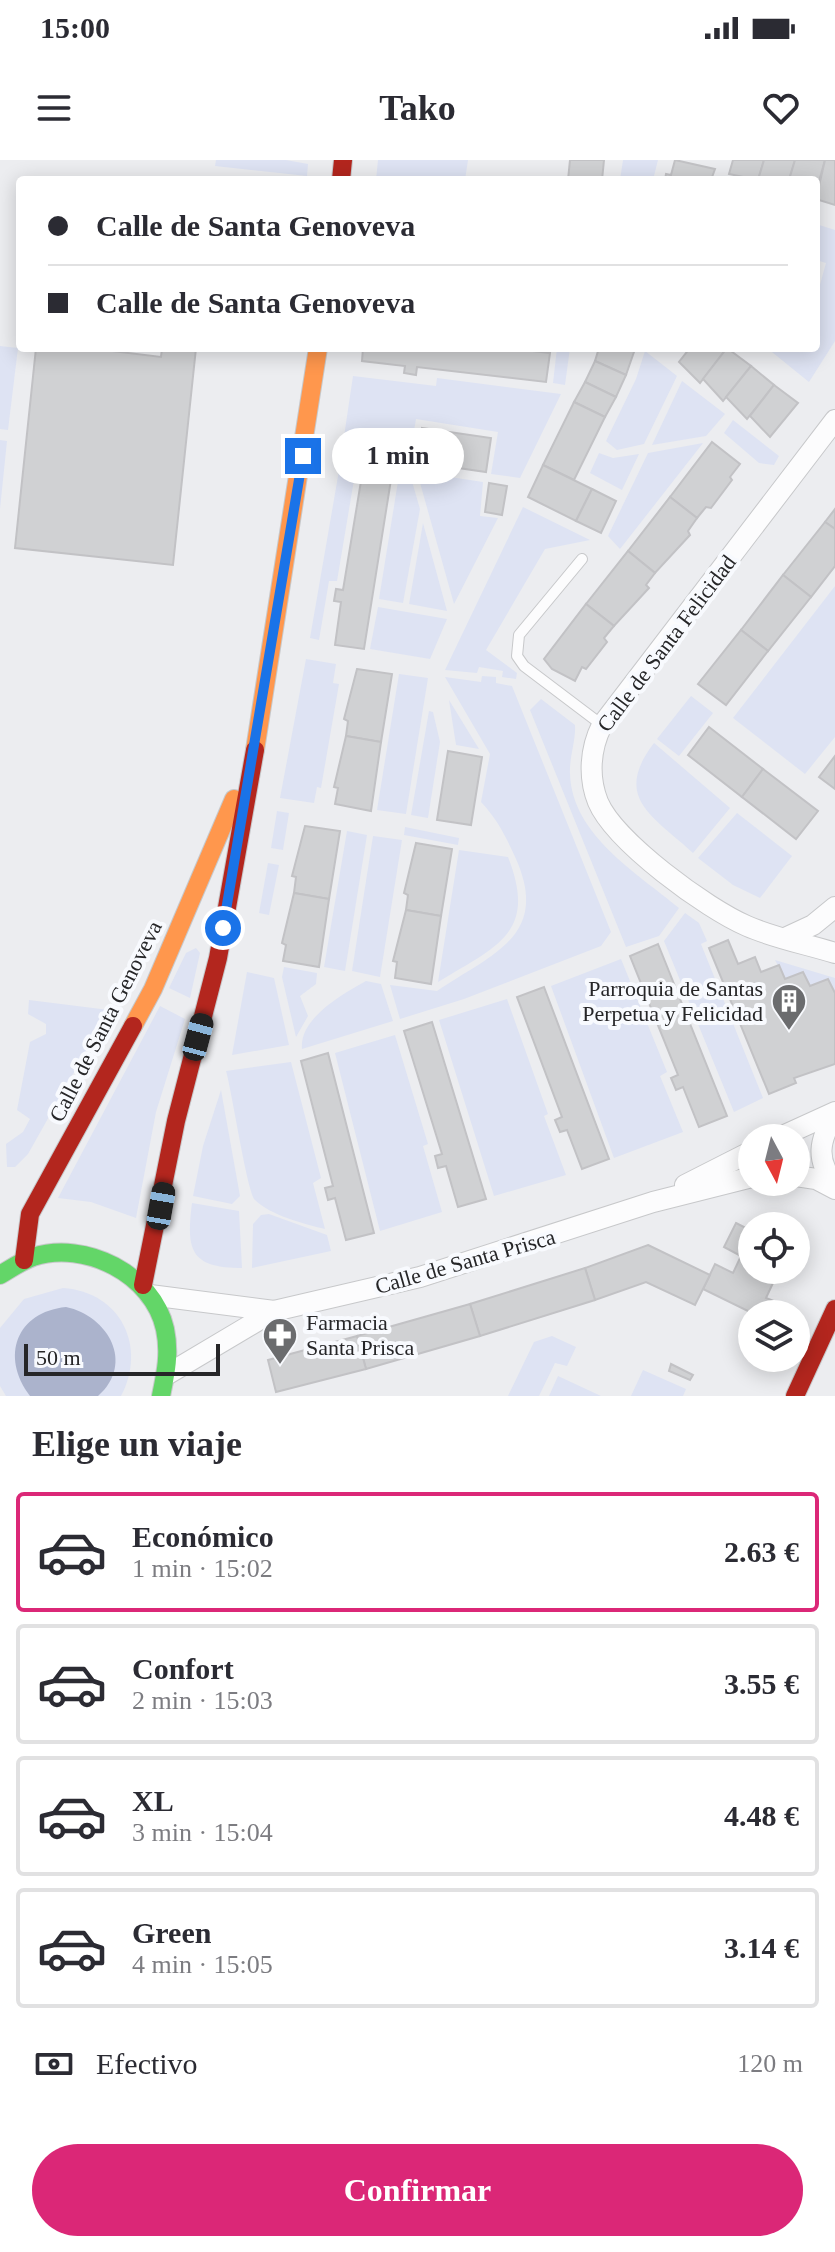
<!DOCTYPE html>
<html lang="es">
<head>
<meta charset="utf-8">
<style>
	:root { --surface:#fff; --page:#f7f7f7; --text:#2b2b33; --muted:#7c7c81; --line:#e1e1e2; --accent:#db2777 }
	body { margin:0; font-family:"Times New Roman",serif; background:var(--page); color:var(--text); height:100vh; display:flex; flex-direction:column; font-size:30px; white-space:nowrap }
	* { box-sizing:border-box; margin:0 }
	p { font-size:26px; color:var(--muted) }
	.icon { flex:none; width:44px; height:44px; fill:none; stroke:currentColor; stroke-width:2; stroke-linecap:round; stroke-linejoin:round }
	.map { position:relative; height:1236px; overflow:hidden }
	.sheet { display:flex; flex-direction:column; background:var(--surface); flex:1 }
	.sheet>* { flex:none }
	.hud { position:absolute; left:16px; top:16px; width:804px; height:176px; border-radius:8px; box-shadow:0 4px 20px #0003; display:grid; align-content:center; height:176px; padding:0 32px; background:var(--surface) }
	.needle { width:52px; rotate:173deg }
	.tools { position:absolute; left:738px; top:964px; display:grid; gap:16px }
	.tools a { display:grid; place-items:center; width:72px; height:72px; border-radius:50%; background:var(--surface); box-shadow:0 4px 20px #0003; font-size:40px }
	.scale { position:absolute; left:24px; bottom:20px; width:196px; box-sizing:border-box; padding-left:8px; border:4px solid #262628; border-top:0; font-size:22px; line-height:28px; white-space:nowrap; color:#262628; -webkit-text-stroke:6px #f8fafe; paint-order:stroke }
	.end { position:absolute; width:36px; height:36px; margin:-18px; border:10px solid #1a73e8; background:#fff; box-shadow:0 0 0 4px #fff }
	.from { border-radius:50% }
	.bubble { position:absolute; height:56px; border-radius:28px; background:var(--surface); box-shadow:0 4px 20px #0003; font-size:26px; font-weight:600; line-height:56px; text-align:center }
	.car { position:absolute; width:24px; height:48px; margin:-24px -12px; border-radius:10px; box-shadow:0 0 6px 2px #0007; background:linear-gradient(#222 24%,#8ab4d8 0 40%,#222 0 76%,#8ab4d8 0 86%,#222 0) }
	.hud b { display:flex; align-items:center; gap:28px; height:76px; font-size:30px }
	.hud b+b { border-top:2px solid var(--line) }
	.hud i { width:20px; height:20px; background:var(--text) }
	ul { padding:0; list-style:none }
	li { display:flex; align-items:center; gap:24px; height:120px; margin:0 16px 12px; padding:0 16px; border:4px solid var(--line); border-radius:8px }
	li div { flex:1 }
	li b { display:block; font-size:30px }
	li em { font-style:normal; font-weight:600 }
	li.on { border-color:var(--accent) }
	li>.icon { width:72px; height:72px; stroke-width:1.5 }
	h2 { padding:0 32px; font-size:36px; line-height:96px }
	.pay { display:flex; align-items:center; gap:20px; height:88px; padding:0 32px; font-size:30px }
	.pay p { margin-inline-start:auto }
	.action { display:flex; gap:16px; margin-top:auto; padding:16px 32px }
	.action a { flex:1; height:92px; border-radius:48px; background:var(--accent); color:#fff; font-size:32px; font-weight:600; line-height:92px; text-align:center }
	.status { display:flex; justify-content:space-between; align-items:center; height:56px; padding:0 40px; background:var(--surface); direction:ltr }
	.status svg { height:22px; fill:currentColor }
	header { display:flex; justify-content:space-between; align-items:center; height:104px; padding:0 32px; background:var(--surface); font-size:36px; font-weight:600 }
	.map>svg:first-child { display:block }
</style>
</head>
<body>
<div class="status"><b>15:00</b><svg viewBox="0 0 49 12"><path d="M0 12V9h3v3zM5 12V6h3v6zM10 12V3h3v9zM15 12V0h3v12zM26 1h20v11H26zM47 4h2v5h-2z"/></svg></div>
<header><svg class="icon" aria-label="menu" viewBox="0 0 24 24"><path d="M4 6h16M4 12h16M4 18h16"/></svg>Tako<svg class="icon" aria-label="heart" viewBox="0 0 24 24"><path d="M12 20l-8-8c-3-5 5-10 8-4 3-6 11-1 8 4z"/></svg></header>
<div class="map">
<svg width="835" height="1236" viewBox="0 0 835 1236">
	<rect width="100%" height="100%" fill="#ecedf0"/>
	<g fill="#dee3f3">
		<polygon points="216,0 286,0 308,4 307,16 215,6"/>
		<polygon points="378,0 468,0 465,20 376,20"/>
		<polygon points="623,0 658,0 653,20 620,20"/>
		<polygon points="816,64 835,70 835,181 809,222 767,188 816,188 816,139 826,103 816,100"/>
		<polygon points="0,186 18,188 8,270 0,269"/>
		<polygon points="557,188 570,188 565,225 553,223"/>
		<polygon points="645,191 677,216 644,284 617,290 606,281 636,219"/>
		<polygon points="353,216 436,226 437,218 561,234 520,318 491,314 498,272 416,259 409,301 342,290"/>
		<polygon points="682,221 725,254 706,276 652,285"/>
		<polygon points="733,260 779,296 774,305 759,303 724,273"/>
		<polygon points="0,280 7,281 0,349"/>
		<polygon points="703,283 620,389 608,376 648,293"/>
		<polygon points="599,293 613,298 639,294 622,330 590,313"/>
		<polygon points="341,299 357,302 337,421 329,421 319,480 310,478"/>
		<polygon points="400,309 409,311 420,349 403,443 379,439"/>
		<polygon points="417,312 483,322 480,356 498,358 454,444"/>
		<polygon points="523,347 590,380 545,389 486,490 517,513 516,519 502,517 503,511 479,507 477,513 445,510"/>
		<polygon points="423,363 447,451 409,444"/>
		<polygon points="835,426 835,577 805,614 733,558"/>
		<polygon points="378,447 447,459 430,499 370,489"/>
		<polygon points="306,499 336,504 333,523 339,524 321,628 317,627 314,643 280,638"/>
		<polygon points="399,514 428,518 406,654 377,650"/>
		<path d="M 482,516 L 496,517 L 496,523 L 512,526 L 611,772 L 601,786 L 464,839 L 400,859 L 390,825 L 437,831 C 492,794 550,776 516,699 C 506,677 498,660 481,642 L 490,594 L 445,517 L 481,522 Z"/>
		<polygon points="691,536 713,553 679,596 657,579"/>
		<path d="M 541,539 L 575,565 C 576,581 569,598 570,614 C 572,675 637,713 679,748 L 659,776 L 626,787 L 530,550 Z"/>
		<polygon points="449,540 479,589 456,585"/>
		<polygon points="429,551 433,552 440,582 428,658 411,655"/>
		<path d="M 654,583 L 730,648 L 693,693 C 653,656 612,638 654,583 Z"/>
		<polygon points="277,651 289,653 283,690 271,688"/>
		<polygon points="737,653 792,696 760,738 733,725 698,698"/>
		<polygon points="405,667 459,678 458,685 404,675"/>
		<polygon points="347,671 367,675 345,811 324,807"/>
		<polygon points="373,676 402,680 380,817 352,811"/>
		<path d="M 459,690 L 508,697 C 538,773 497,786 438,822 Z"/>
		<polygon points="268,703 279,705 269,755 259,753"/>
		<polygon points="685,753 699,763 707,781 701,784 763,938 734,952 664,781"/>
		<polygon points="196,788 200,793 190,838 169,828 186,793"/>
		<polygon points="621,799 667,912 660,916 683,972 614,998 551,826"/>
		<polygon points="775,800 835,818 835,833 827,820 810,826 803,812 785,819"/>
		<polygon points="284,807 317,813 316,824 300,836 308,856 296,877 282,817"/>
		<polygon points="247,812 274,818 289,885 232,895"/>
		<path d="M 366,821 L 381,824 L 393,861 L 302,889 C 299,858 343,834 366,821 Z"/>
		<polygon points="507,839 548,954 544,956 566,1015 494,1036 439,860"/>
		<polygon points="29,840 109,850 28,994 15,1007 7,1007 6,984 23,972 30,959 17,950 30,882 46,874 46,864 28,854"/>
		<polygon points="160,846 185,859 156,952 136,1058 91,1042 58,1038"/>
		<polygon points="395,875 428,984 423,986 442,1052 380,1071 335,893"/>
		<path d="M 291,902 L 321,1018 L 313,1023 L 325,1069 C 304,1064 270,1055 255,1040 C 247,1032 232,931 226,911 Z"/>
		<polygon points="221,930 240,1036 232,1044 193,1036 203,986"/>
		<path d="M 192,1043 L 239,1051 L 242,1108 C 190,1108 186,1090 192,1043 Z"/>
		<polygon points="269,1054 327,1075 331,1091 252,1108 253,1064 261,1055"/>
		<path d="M 63,1128 C 121,1132 147,1187 121,1236 L 6,1236 L 0,1226 L 0,1168 L 24,1139 Z"/>
		<polygon points="552,1176 576,1187 567,1206 555,1203 539,1236 508,1236 534,1182"/>
		<polygon points="643,1210 686,1229 683,1236 631,1236"/>
		<polygon points="558,1216 601,1236 549,1236"/>
	</g>
	<path fill="#abb3cc" d="M 66,1147 C 108,1156 135,1203 98,1236 L 30,1236 C 0,1197 16,1152 66,1147 Z"/>
	<g fill="#d0d1d3" stroke="#c2c2c5" stroke-width="2">
		<polygon points="570,0 604,0 602,20 568,20"/>
		<polygon points="675,0 715,9 711,20 665,20 666,14 671,15"/>
		<polygon points="733,0 764,0 758,20 729,14"/>
		<polygon points="764,0 795,0 789,20 758,20"/>
		<polygon points="795,0 825,0 816,32 816,20 789,20"/>
		<polygon points="825,0 835,0 835,45 816,39"/>
		<polygon points="36,188 87,188 161,197 162,188 196,188 173,405 15,388"/>
		<polygon points="363,188 505,188 550,193 546,222 417,207 416,215 404,213 405,206 362,201"/>
		<polygon points="599,188 635,189 626,215 595,201"/>
		<polygon points="690,188 727,188 700,223 679,202"/>
		<polygon points="727,188 751,206 723,241 703,219"/>
		<polygon points="595,201 626,215 616,237 585,222"/>
		<polygon points="751,206 774,225 747,259 726,237"/>
		<polygon points="585,222 616,237 605,257 574,242"/>
		<polygon points="774,225 798,243 770,277 750,256"/>
		<polygon points="574,242 605,257 574,320 543,305"/>
		<polygon points="422,268 491,278 486,312 417,302"/>
		<polygon points="712,282 740,304 730,317 732,320 711,348 706,347 697,358 670,337"/>
		<polygon points="364,303 393,307 364,489 335,485 341,442 334,441 336,429 343,430"/>
		<polygon points="543,305 592,329 576,361 528,337"/>
		<polygon points="489,323 507,326 502,355 485,352"/>
		<polygon points="592,329 616,341 601,373 576,361"/>
		<polygon points="670,337 697,358 688,371 690,375 655,413 628,391"/>
		<polygon points="835,349 835,369 825,362"/>
		<polygon points="825,362 835,369 835,406 811,437 783,415"/>
		<polygon points="628,391 655,413 646,425 649,428 614,466 586,444"/>
		<polygon points="783,415 811,437 768,491 741,470"/>
		<polygon points="586,444 614,466 604,478 607,482 586,509 582,507 575,521 552,509 544,499"/>
		<polygon points="741,470 768,491 726,545 698,524"/>
		<polygon points="357,509 392,514 381,582 346,576 348,561 344,559"/>
		<polygon points="709,567 763,609 742,637 688,595"/>
		<polygon points="346,576 381,582 371,651 335,644 338,628 334,627"/>
		<polygon points="448,591 482,597 471,665 437,660"/>
		<polygon points="835,596 835,629 819,617"/>
		<polygon points="763,609 818,651 796,679 742,637"/>
		<polygon points="305,666 340,671 329,739 294,733 296,717 292,716"/>
		<polygon points="416,683 452,689 441,756 406,750 408,735 404,733"/>
		<polygon points="294,733 329,739 319,807 283,801 286,785 282,783"/>
		<polygon points="406,750 441,756 431,824 395,818 397,802 393,801"/>
		<polygon points="728,780 738,804 755,797 761,812 779,805 785,819 803,812 810,826 828,819 835,833 835,904 794,918 796,923 769,934 709,788"/>
		<polygon points="658,784 727,956 699,967 683,927 676,930 671,918 678,915 630,796"/>
		<polygon points="544,827 609,999 582,1009 567,970 560,972 555,960 562,957 517,837"/>
		<polygon points="432,862 486,1039 458,1047 446,1006 438,1008 435,996 442,994 404,871"/>
		<polygon points="328,893 374,1073 346,1080 335,1038 328,1040 325,1028 333,1026 301,901"/>
		<polygon points="736,1063 752,1071 752,1110 779,1110 766,1138 779,1143 774,1154 754,1154 703,1129 715,1104 733,1113 741,1096 724,1087"/>
		<polygon points="648,1085 710,1115 695,1145 646,1122 595,1140 585,1108"/>
		<polygon points="796,1092 803,1095 796,1109"/>
		<polygon points="585,1108 595,1140 480,1176 470,1144"/>
		<polygon points="470,1144 480,1176 366,1209 357,1176"/>
		<polygon points="357,1176 366,1209 276,1232 268,1200"/>
		<polygon points="671,1204 693,1215 690,1220 669,1211"/>
	</g>
	<g fill="none" stroke-linecap="round" stroke-linejoin="round">
		<g stroke="#c7c8ca" stroke-width="12">
			<polyline id="lane" points="582,399 519,475 517,496 524,506 602,565"/>
		</g>
		<g stroke="#c7c8ca" stroke-width="22">
			<g id="street">
				<path d="M 835,260 L 602,565 C 590,589 588,617 598,642 C 615,682 707,749 747,766 C 774,778 806,784 835,793"/>
				<polyline points="785,778 813,765 835,747"/>
				<path d="M 835,954 C 819,980 815,1000 835,1024"/>
				<polyline points="778,978 835,952"/>
				<polyline points="796,1016 816,1019 835,1029"/>
				<polyline points="685,1025 752,991"/>
				<polyline points="150,1135 274,1151"/>
				<polyline points="168,1214 274,1151 420,1117 653,1042 752,1017"/>
			</g>
		</g>
		<g stroke="#c7c8ca" stroke-width="20">
			<path id="fast" d="M 0,1115 C 10,1109 22,1101 33,1097 C 85,1080 153,1114 165,1169 C 170,1193 166,1212 161,1236"/>
		</g>
		<g stroke="#c7c8ca" stroke-width="20">
			<g id="slow">
				<polyline points="255,590 318,188"/>
				<polyline points="133,866 153,829 234,639"/>
			</g>
		</g>
		<g stroke="#c7c8ca" stroke-width="20">
			<g id="jam">
				<polyline points="341,20 343,0"/>
				<polyline points="24,1100 30,1054 133,866"/>
				<polyline points="143,1125 176,961 218,798 255,590"/>
				<polyline points="795,1236 835,1149"/>
			</g>
		</g>
		<use href="#lane" stroke="#fcfcfd" stroke-width="10"/>
		<use href="#street" stroke="#fcfcfd" stroke-width="20"/>
		<use href="#fast" stroke="#63d668" stroke-width="18"/>
		<use href="#slow" stroke="#ff974d" stroke-width="18"/>
		<use href="#jam" stroke="#b3261e" stroke-width="18"/>
	</g>
	<g fill="none" stroke-linecap="round" stroke-linejoin="round">
		<polyline stroke="#1a73e8" stroke-width="10" points="223,768 303,296"/>
	</g>
	<defs>
		<g id="building-pin" transform="scale(1.8)"><path d="M0 17L-7.5 6A9.5 9.5 0 1 1 7.5 6Z" fill="#6b6c6e" stroke="#f8fafe"/><path d="M-4-6H4V6H1V3H-1V6H-4ZM-2.5-4.3h1.7v1.8h-1.7ZM.8-4.3h1.7v1.8H.8ZM-2.5-1h1.7V.8h-1.7ZM.8-1h1.7V.8H.8Z" fill="#fff"/></g>
		<g id="pharmacy-pin" transform="scale(1.8)"><path d="M0 17L-7.5 6A9.5 9.5 0 1 1 7.5 6Z" fill="#6b6c6e" stroke="#f8fafe"/><path d="M-2-6h4v4h4v4h-4v4h-4v-4h-4v-4h4Z" fill="#fff"/></g>
	</defs>
	<g fill-rule="evenodd">
		<use href="#building-pin" x="789" y="841"/>
		<use href="#pharmacy-pin" x="280" y="1175"/>
	</g>
	<g text-anchor="middle" stroke-width="8" stroke-linejoin="round" paint-order="stroke">
		<g font-size="22" fill="#262628" stroke="#f8fafe">
			<text transform="translate(666 483) rotate(-53)" y="8">Calle de Santa Felicidad</text>
			<text transform="translate(105 861) rotate(-63)" y="8">Calle de Santa Genoveva</text>
			<text transform="translate(465 1101) rotate(-16)" y="8">Calle de Santa Prisca</text>
		</g>
		<g font-size="22" fill="#262628" stroke="#f8fafe" text-anchor="end">
			<text x="763" y="836">Parroquia de Santas<tspan x="763" dy="25">Perpetua y Felicidad</tspan></text>
			<text x="306" y="1170" text-anchor="start">Farmacia<tspan x="306" dy="25">Santa Prisca</tspan></text>
		</g>
	</g>
</svg>
<div class="tools">
<a><svg class="needle" viewBox="-14 -14 28 28"><path d="M0-13l5 13h-10z" fill="#e53935"/><path d="M0 13l5-13h-10z" fill="#7c7c81"/></svg></a>
<a><svg class="icon" aria-label="locate" viewBox="0 0 24 24"><circle cx="12" cy="12" r="6"/><path d="M12 2v4M12 18v4M2 12h4M18 12h4"/></svg></a>
<a><svg class="icon" aria-label="layers" viewBox="0 0 24 24"><path d="M12 4l9 5-9 5-9-5zM3 14l9 5 9-5"/></svg></a>
</div>
<div class="scale">50 m</div>
<i class="end from" style="left:223px;top:768px"></i>
<i class="end" style="left:303px;top:296px"></i>
<div class="bubble" style="left:332px;top:268px;width:132px">1 min</div>
<i class="car" style="left:198px;top:877px;rotate:15deg"></i>
<i class="car" style="left:161px;top:1046px;rotate:10deg"></i>
<div class="hud">
<b><i class="from"></i>Calle de Santa Genoveva</b>
<b><i></i>Calle de Santa Genoveva</b>
</div>
</div>
<section class="sheet">
<h2>Elige un viaje</h2>
<ul>
<li class="on"><svg class="icon" aria-label="car" viewBox="0 0 24 24"><path d="M5 17H2v-5l4-1 3-4h7l3 4 3 1v5h-3M9 17h6M6 11h13"/><circle cx="7" cy="17" r="2"/><circle cx="17" cy="17" r="2"/></svg><div><b>Económico</b><p>1 min · 15:02</p></div><em>2.63 €</em></li>
<li><svg class="icon" aria-label="car" viewBox="0 0 24 24"><path d="M5 17H2v-5l4-1 3-4h7l3 4 3 1v5h-3M9 17h6M6 11h13"/><circle cx="7" cy="17" r="2"/><circle cx="17" cy="17" r="2"/></svg><div><b>Confort</b><p>2 min · 15:03</p></div><em>3.55 €</em></li>
<li><svg class="icon" aria-label="car" viewBox="0 0 24 24"><path d="M5 17H2v-5l4-1 3-4h7l3 4 3 1v5h-3M9 17h6M6 11h13"/><circle cx="7" cy="17" r="2"/><circle cx="17" cy="17" r="2"/></svg><div><b>XL</b><p>3 min · 15:04</p></div><em>4.48 €</em></li>
<li><svg class="icon" aria-label="car" viewBox="0 0 24 24"><path d="M5 17H2v-5l4-1 3-4h7l3 4 3 1v5h-3M9 17h6M6 11h13"/><circle cx="7" cy="17" r="2"/><circle cx="17" cy="17" r="2"/></svg><div><b>Green</b><p>4 min · 15:05</p></div><em>3.14 €</em></li>
</ul>
<div class="pay"><svg class="icon" aria-label="cash" viewBox="0 0 24 24"><path d="M3 7h18v10H3z"/><circle cx="12" cy="12" r="2"/></svg>Efectivo<p>120 m</p></div>
<div class="action"><a>Confirmar</a></div>
</section>
</body>
</html>
